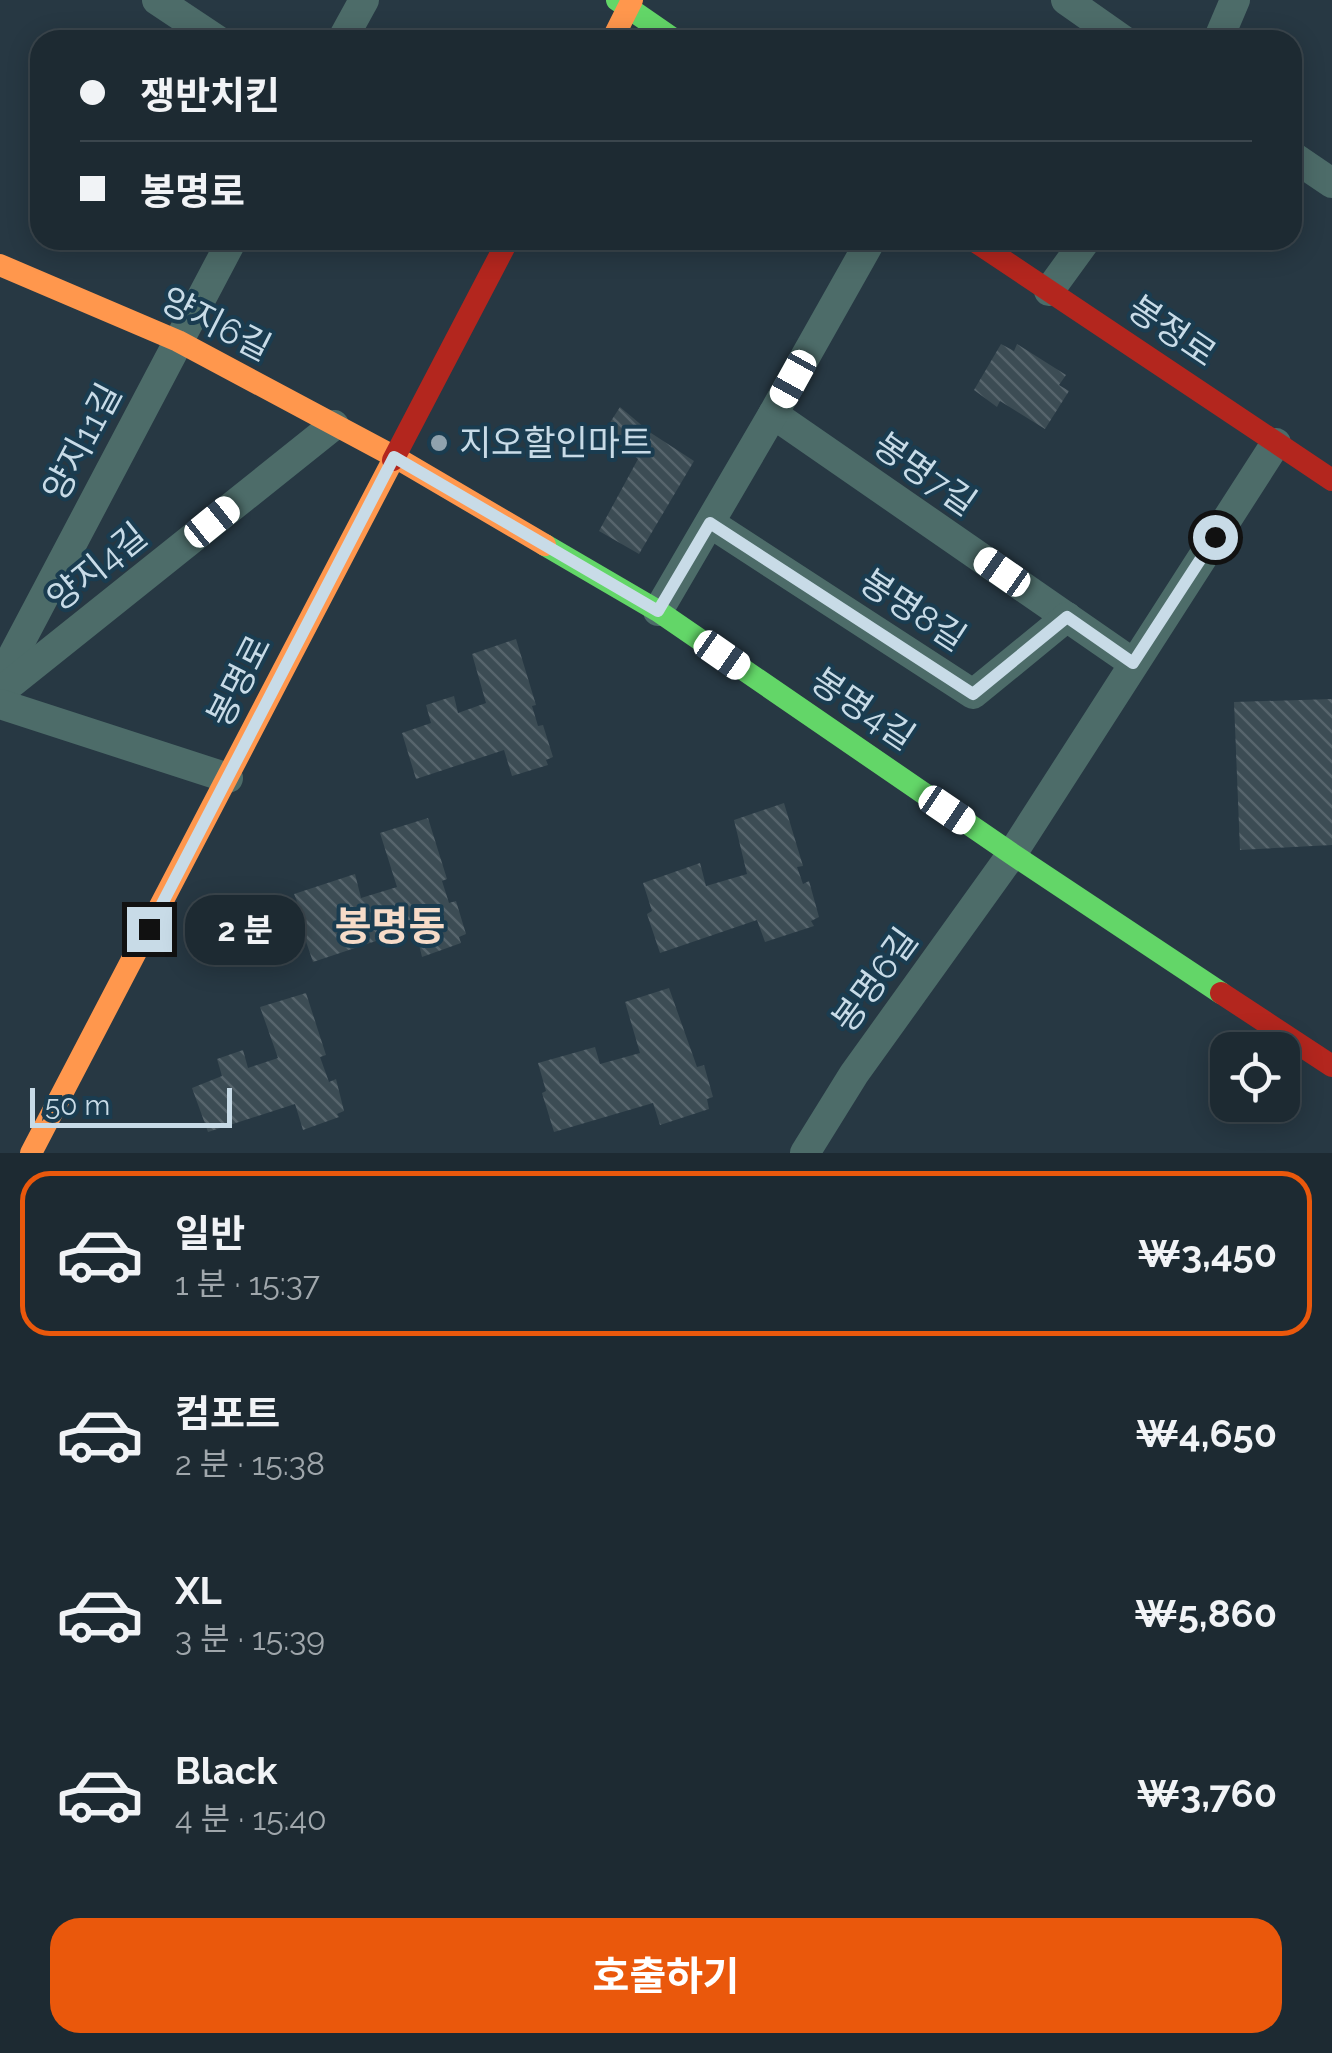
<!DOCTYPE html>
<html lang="ko">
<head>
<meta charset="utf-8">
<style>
	:root { --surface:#1d2a32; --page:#2a363e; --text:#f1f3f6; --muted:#a0a7ac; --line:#3b464d; --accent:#ea580c }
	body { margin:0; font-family:Raleway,"Noto Sans KR",sans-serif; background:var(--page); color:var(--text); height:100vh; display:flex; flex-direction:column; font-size:38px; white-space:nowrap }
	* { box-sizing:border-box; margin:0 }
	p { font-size:32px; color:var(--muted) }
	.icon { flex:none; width:55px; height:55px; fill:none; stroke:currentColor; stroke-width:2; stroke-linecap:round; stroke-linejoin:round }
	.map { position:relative; height:1153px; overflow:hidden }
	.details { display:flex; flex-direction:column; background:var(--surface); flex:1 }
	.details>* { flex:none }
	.banner { position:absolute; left:30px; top:30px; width:1272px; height:220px; border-radius:30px; box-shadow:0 5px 25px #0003,0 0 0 2px var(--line); display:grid; align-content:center; height:220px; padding:0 50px; background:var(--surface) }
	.controls { position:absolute; left:1210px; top:1032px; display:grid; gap:20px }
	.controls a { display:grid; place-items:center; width:90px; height:90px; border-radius:20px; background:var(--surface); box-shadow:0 5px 25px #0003,0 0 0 2px var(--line); font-size:50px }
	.scale { position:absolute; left:30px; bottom:25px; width:202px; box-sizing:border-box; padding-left:10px; border:5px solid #c8dbe7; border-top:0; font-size:28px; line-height:35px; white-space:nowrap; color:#c8dbe7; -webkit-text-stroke:8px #1a3c50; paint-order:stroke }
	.end { position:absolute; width:45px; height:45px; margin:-22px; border:12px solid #c8dbe7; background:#111; box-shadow:0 0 0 5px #111 }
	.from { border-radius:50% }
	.bubble { position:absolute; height:70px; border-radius:30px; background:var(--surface); box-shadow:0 5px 25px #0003,0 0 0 2px var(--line); font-size:32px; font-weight:700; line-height:70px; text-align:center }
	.car { position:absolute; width:30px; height:60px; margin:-30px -15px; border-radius:12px; box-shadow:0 0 8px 2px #0007; background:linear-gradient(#fff 24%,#345 0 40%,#fff 0 76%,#345 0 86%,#fff 0) }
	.banner b { display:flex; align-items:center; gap:35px; height:95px; font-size:38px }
	.banner b+b { border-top:2px solid var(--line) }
	.banner i { width:25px; height:25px; background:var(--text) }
	ul { padding:18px 0 0; list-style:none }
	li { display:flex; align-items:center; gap:30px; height:165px; margin:0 20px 15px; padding:0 30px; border:5px solid transparent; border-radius:30px }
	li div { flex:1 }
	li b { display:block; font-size:38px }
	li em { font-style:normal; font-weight:700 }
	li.active { border-color:var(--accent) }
	li>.icon { width:90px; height:90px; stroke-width:1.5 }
	.primary-button { display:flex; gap:20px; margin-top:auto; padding:20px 50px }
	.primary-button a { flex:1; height:115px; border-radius:30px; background:var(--accent); color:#fff; font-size:40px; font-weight:700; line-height:115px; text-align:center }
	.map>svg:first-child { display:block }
</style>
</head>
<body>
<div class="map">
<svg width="1332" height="1153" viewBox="0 0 1332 1153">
	<defs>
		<pattern id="building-back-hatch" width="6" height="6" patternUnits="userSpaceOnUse" patternTransform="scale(2.5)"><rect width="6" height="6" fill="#3c4c54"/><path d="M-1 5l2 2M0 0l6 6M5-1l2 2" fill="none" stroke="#57656d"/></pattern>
	</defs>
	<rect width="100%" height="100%" fill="#273843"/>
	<g fill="url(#building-back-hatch)">
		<polygon points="1001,344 1014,351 1017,344 1066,375 1059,385 1069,391 1045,429 1000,401 997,407 974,390"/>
		<polygon points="620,407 651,433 694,461 639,554 599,531 638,459 604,432"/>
		<polygon points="516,639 536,705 532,706 538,726 543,725 553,757 546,760 548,765 512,776 504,750 416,779 402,733 431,723 426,705 454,696 458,713 486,703 472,654"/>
		<polygon points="1332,699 1332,845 1240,850 1234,702"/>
		<polygon points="784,803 803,866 797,867 803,884 809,881 819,917 811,921 814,926 765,942 757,920 660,953 647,914 652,911 643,883 700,863 706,886 747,874 734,820"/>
		<polygon points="428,818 447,879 442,881 449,903 456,901 466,934 459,937 461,943 422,957 415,928 313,962 300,924 305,921 294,894 355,874 361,898 397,887 380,833"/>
		<polygon points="669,988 697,1067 704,1065 713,1097 707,1099 709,1109 660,1125 653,1103 554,1132 542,1093 546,1091 538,1063 595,1047 600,1064 640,1053 625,1002"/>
		<polygon points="306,993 326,1055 320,1057 329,1082 336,1079 344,1111 337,1114 339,1117 303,1130 295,1104 208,1132 192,1088 222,1076 217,1059 243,1050 248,1068 278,1058 260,1007"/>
	</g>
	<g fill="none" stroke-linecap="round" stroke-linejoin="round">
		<g stroke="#4d6c69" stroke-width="30">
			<polyline points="157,0 217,40"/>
			<polyline points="1066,0 1123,40"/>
			<polyline points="342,40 364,0"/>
			<polyline points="1218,40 1235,0"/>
			<polyline points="1292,156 1332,183"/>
			<polyline points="1049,291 1086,240"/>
			<polyline points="773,414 1133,663"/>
			<polyline points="710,523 973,694 1067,617"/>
			<polyline points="658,611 773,414 871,240"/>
			<polyline points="0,680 232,240"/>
			<polyline points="0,692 334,425"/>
			<polyline points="0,704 228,778"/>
			<polyline points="805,1153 854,1074 1012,854 1276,443"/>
		</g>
		<g stroke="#63d668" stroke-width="22">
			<polyline points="617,0 675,40"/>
			<polyline points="545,545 658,611 1012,854 1221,993"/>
		</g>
		<g stroke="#ff974d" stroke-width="22">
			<polyline points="612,40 632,0"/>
			<polyline points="0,265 178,341 395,457 545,545"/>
			<polyline points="31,1153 393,460"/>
		</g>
		<g stroke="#b3261e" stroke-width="22">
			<polyline points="973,240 1332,480"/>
			<polyline points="393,460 508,240"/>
			<polyline points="1221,993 1332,1066"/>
		</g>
	</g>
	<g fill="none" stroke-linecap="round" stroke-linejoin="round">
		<polyline stroke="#c8dbe7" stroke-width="12" points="149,929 394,457 658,611 710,523 973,694 1067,617 1133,663 1215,537"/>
	</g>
	<circle fill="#90a2ae" stroke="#1a3c50" stroke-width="4" cx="439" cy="443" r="10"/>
	<g text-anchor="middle" stroke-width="8" stroke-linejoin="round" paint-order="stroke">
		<g font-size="35" fill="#c8dbe7" stroke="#1a3c50">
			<text transform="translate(216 324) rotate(27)" y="12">양지6길</text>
			<text transform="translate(1172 331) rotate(34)" y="12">봉정로</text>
			<text transform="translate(82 442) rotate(-62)" y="12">양지11길</text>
			<text transform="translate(925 474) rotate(35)" y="12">봉명7길</text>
			<text transform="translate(97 567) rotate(-39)" y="12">양지4길</text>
			<text transform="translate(913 610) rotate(33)" y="12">봉명8길</text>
			<text transform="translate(239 681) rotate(-63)" y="12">봉명로</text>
			<text transform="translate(863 709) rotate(34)" y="12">봉명4길</text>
			<text transform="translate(875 980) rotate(-54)" y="12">봉명6길</text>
		</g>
		<g font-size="35" fill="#c8dbe7" stroke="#1a3c50" text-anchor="start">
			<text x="459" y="455">지오할인마트</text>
		</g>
		<g font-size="40" font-weight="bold" fill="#f6dbc8" stroke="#1a3c50">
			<text x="390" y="940">봉명동</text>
		</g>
	</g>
</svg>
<div class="controls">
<a><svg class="icon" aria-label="locate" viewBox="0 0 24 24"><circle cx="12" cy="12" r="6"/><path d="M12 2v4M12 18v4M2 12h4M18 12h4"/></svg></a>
</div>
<div class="scale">50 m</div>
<i class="end from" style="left:1215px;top:537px"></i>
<i class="end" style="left:149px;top:929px"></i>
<div class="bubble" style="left:185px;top:895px;width:120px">2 분</div>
<i class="car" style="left:793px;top:379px;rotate:209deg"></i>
<i class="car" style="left:212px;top:522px;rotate:51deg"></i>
<i class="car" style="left:1002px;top:572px;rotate:305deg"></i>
<i class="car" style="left:722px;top:655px;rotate:125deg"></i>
<i class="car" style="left:947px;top:810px;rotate:124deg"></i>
<div class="banner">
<b><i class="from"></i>쟁반치킨</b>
<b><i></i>봉명로</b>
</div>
</div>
<section class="details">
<ul>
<li class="active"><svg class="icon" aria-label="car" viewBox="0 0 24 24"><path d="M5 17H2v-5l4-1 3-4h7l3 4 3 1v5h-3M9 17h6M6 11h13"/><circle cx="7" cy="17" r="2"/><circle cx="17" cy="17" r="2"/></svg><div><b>일반</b><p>1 분 · 15:37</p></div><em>₩3,450</em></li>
<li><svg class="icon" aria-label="car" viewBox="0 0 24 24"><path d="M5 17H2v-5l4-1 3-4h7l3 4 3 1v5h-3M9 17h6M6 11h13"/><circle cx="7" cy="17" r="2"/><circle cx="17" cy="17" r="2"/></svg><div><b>컴포트</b><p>2 분 · 15:38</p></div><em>₩4,650</em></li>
<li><svg class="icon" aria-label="car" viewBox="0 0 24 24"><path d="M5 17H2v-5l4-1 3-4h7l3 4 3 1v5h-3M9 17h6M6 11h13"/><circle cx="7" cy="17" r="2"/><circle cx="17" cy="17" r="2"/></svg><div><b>XL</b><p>3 분 · 15:39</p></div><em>₩5,860</em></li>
<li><svg class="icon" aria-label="car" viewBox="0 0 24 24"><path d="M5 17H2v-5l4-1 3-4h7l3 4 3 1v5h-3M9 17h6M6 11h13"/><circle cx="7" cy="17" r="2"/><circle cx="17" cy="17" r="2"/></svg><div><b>Black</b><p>4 분 · 15:40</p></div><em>₩3,760</em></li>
</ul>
<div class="primary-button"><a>호출하기</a></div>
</section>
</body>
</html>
